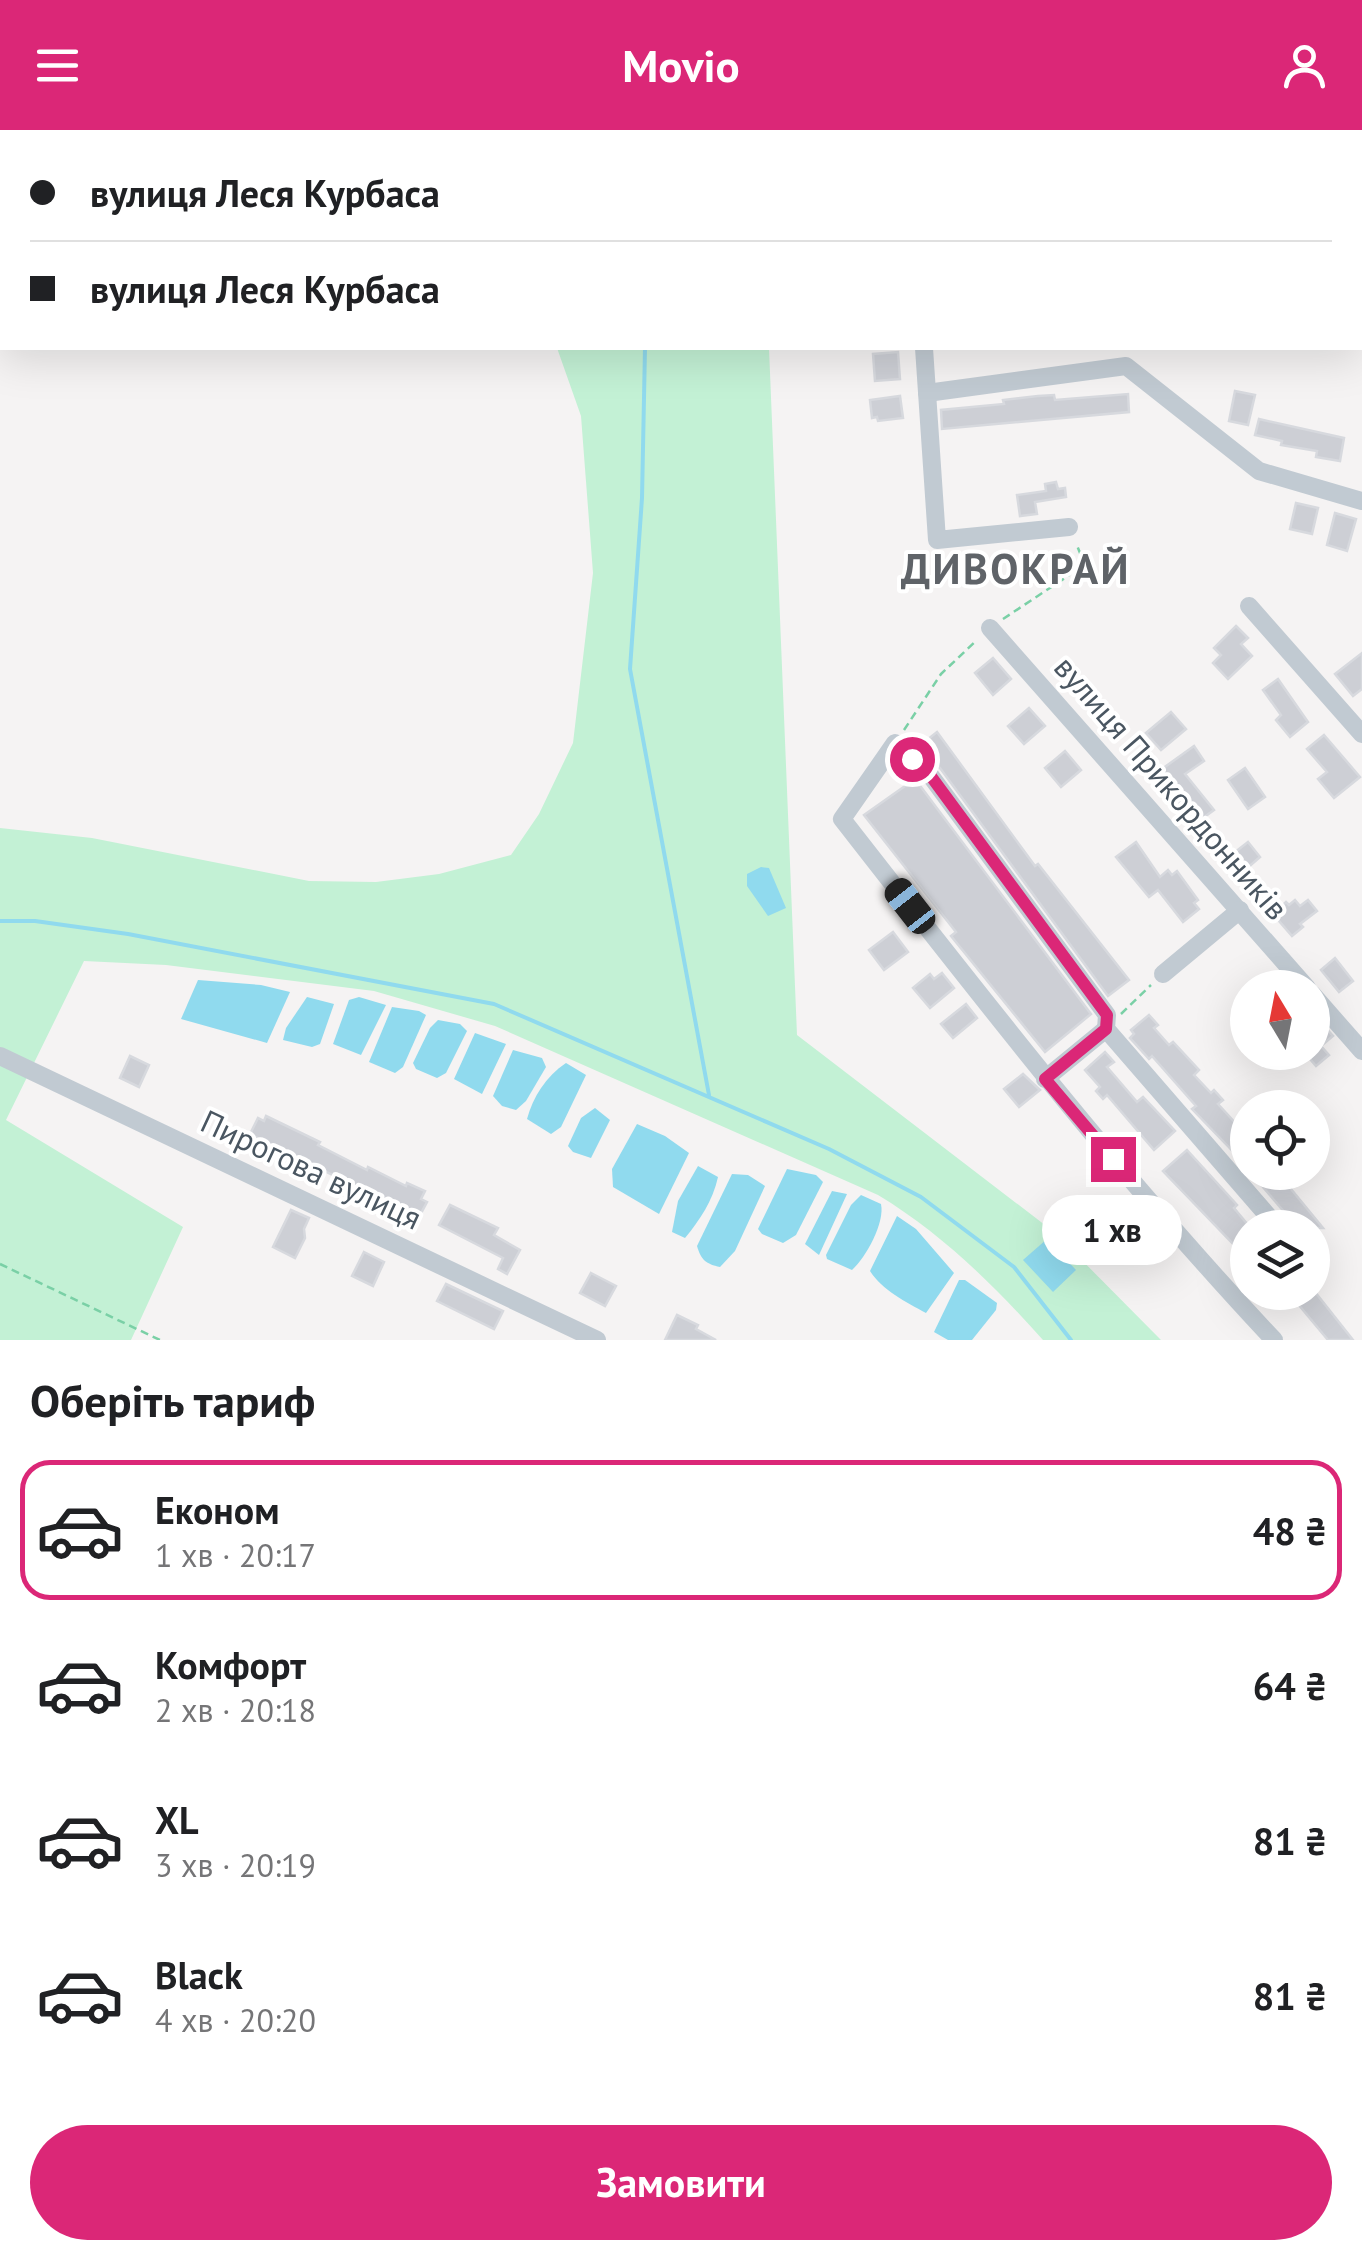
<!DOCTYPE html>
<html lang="uk">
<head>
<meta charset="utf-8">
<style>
	:root { --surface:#fff; --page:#f2f2f2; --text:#202124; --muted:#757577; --line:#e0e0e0; --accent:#db2777 }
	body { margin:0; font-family:"PT Sans",sans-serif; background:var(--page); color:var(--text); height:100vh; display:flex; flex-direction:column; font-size:38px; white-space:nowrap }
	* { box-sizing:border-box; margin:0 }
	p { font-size:32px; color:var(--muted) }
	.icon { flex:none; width:55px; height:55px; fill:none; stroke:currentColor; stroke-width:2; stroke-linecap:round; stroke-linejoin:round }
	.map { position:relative; height:1210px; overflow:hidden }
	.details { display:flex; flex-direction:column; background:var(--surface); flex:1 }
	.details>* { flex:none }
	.banner { position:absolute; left:0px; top:0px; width:1362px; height:220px; box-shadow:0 10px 40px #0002; display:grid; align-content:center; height:220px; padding:0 30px; background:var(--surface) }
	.needle { width:65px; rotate:350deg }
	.controls { position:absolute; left:1230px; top:840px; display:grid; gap:20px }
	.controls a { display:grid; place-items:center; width:100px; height:100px; border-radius:50%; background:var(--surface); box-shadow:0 10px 40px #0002; font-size:50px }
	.end { position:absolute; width:45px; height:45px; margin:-22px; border:12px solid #db2777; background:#fff; box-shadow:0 0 0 5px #fff }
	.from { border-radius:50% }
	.bubble { position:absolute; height:70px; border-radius:35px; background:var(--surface); box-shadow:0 10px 40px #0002; font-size:32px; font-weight:600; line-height:70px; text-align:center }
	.car { position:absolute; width:30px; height:60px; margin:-30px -15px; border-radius:12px; box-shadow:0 0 8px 2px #0007; background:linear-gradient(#222 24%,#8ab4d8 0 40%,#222 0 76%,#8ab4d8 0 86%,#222 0) }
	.banner b { display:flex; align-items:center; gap:35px; height:95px; font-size:38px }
	.banner b+b { border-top:2px solid var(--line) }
	.banner i { width:25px; height:25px; background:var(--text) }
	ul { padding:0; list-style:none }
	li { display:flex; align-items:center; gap:30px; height:140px; margin:0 20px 15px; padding:0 10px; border:5px solid transparent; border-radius:30px }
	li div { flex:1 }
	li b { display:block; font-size:38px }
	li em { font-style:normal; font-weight:600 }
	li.selected { border-color:var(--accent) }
	li>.icon { width:90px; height:90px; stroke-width:1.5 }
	h2 { padding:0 30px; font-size:45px; line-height:120px }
	.button { display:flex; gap:20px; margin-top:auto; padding:20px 30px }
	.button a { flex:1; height:115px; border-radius:60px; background:var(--accent); color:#fff; font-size:40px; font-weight:600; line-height:115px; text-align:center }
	header { display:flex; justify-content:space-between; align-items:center; height:130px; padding:0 30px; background:var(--accent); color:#fff; font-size:45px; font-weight:600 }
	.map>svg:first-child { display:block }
</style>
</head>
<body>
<header><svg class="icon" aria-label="menu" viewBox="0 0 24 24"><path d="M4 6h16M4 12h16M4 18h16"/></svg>Movio<svg class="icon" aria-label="person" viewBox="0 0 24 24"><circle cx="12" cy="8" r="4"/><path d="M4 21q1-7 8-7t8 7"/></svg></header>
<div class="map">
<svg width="1362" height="1210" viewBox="0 0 1362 1210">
	<rect width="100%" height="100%" fill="#f5f3f3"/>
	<path fill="#c3f1d5" d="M 557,218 L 769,218 L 797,905 L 1054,1102 L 1161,1210 L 1043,1210 C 994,1155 941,1103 878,1065 L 495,896 L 374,861 L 166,835 L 84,831 L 6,990 L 183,1097 L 131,1210 L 0,1210 L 0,698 L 92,708 L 309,751 L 376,752 L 439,744 L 511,725 L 539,684 L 573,613 L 593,443 L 581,286 Z"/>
	<g fill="#90daee">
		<polygon points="761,737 769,738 786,778 768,786 747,756 747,744"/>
		<polygon points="198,850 261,855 290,862 267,913 181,889"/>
		<polygon points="307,867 334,874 320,914 312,917 283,910 286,898"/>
		<polygon points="359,867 386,875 361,925 333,914 349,870"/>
		<polygon points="392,877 419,881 426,885 403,937 395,943 369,932"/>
		<polygon points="438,890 460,894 467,901 446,943 437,948 416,939 413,933 430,898"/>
		<polygon points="475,903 506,914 482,964 454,949"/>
		<polygon points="513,920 542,928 546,937 526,971 516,980 502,976 493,966"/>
		<path d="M 566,933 L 586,945 L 561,997 L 551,1004 L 527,989 C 533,967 546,946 566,933 Z"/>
		<polygon points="595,978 610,990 591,1028 573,1022 568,1016 581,988"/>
		<polygon points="637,994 665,1006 689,1023 659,1084 613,1057 612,1039"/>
		<path d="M 698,1036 L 718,1047 C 713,1070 700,1090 685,1108 L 672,1102 L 678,1071 Z"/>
		<polygon points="787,1039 816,1045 823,1052 796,1105 783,1113 762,1104 758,1099"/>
		<path d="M 732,1044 L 748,1045 L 765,1056 L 735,1121 L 720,1137 C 706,1134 701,1130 697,1116 Z"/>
		<polygon points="832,1061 847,1064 819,1125 805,1114"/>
		<path d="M 861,1065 L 881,1074 C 885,1093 866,1127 852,1140 L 827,1129 L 826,1125 L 851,1075 Z"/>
		<path d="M 897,1086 L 916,1099 L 954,1143 L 926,1183 C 906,1172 882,1160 870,1141 Z"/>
		<polygon points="1047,1109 1076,1140 1053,1162 1023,1130"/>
		<polygon points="959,1150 965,1150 997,1173 996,1180 972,1210 948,1210 934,1202"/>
	</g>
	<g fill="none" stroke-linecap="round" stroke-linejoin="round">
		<g stroke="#90daee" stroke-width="4">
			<polyline points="561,0 563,2"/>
			<polyline points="645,218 642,368 630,539 709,965"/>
			<polyline points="0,791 35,791 128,804 494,874 829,1019 921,1067 1014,1137 1071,1210"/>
		</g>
	</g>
	<g fill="#cdcfd5" stroke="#d7d9de" stroke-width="2.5">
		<polygon points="898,222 900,249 875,251 873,224"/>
		<polygon points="1235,261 1255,265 1248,295 1229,291"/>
		<polygon points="1128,264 1129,282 942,299 941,280 1004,274 1003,270 1038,266 1054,265 1055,270"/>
		<polygon points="900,266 903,288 878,291 877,287 872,288 870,270"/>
		<polygon points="1259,289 1344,308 1340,331 1316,327 1317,321 1281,315 1282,311 1255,305"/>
		<polygon points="1056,352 1058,359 1065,358 1066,367 1035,372 1037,384 1020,386 1017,365 1046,361 1045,354"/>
		<polygon points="1296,373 1318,378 1312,404 1290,399"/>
		<polygon points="1335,383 1356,389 1347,421 1327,415"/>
		<polygon points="1236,496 1248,508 1241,514 1252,526 1228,549 1213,533 1221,525 1214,518"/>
		<polygon points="1362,523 1362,559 1353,566 1335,544"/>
		<polygon points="993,528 1011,549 993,565 975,543"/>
		<polygon points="1278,549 1308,592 1290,607 1276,590 1281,585 1263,560"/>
		<polygon points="1029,578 1045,596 1024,614 1008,596"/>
		<polygon points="1171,582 1186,599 1161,620 1146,603"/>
		<polygon points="937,602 1035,736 1038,734 1129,850 1108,866 940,638 918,617"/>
		<polygon points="1324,605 1360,647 1334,668 1318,649 1327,642 1307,619"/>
		<polygon points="1194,616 1204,631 1185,644 1214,680 1196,693 1155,644"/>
		<polygon points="1065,621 1081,640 1061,657 1045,638"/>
		<polygon points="1245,638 1265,667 1248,679 1228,650"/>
		<polygon points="915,649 1091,884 1045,922 951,806 956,802 864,685"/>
		<polygon points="1136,712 1160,747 1168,740 1172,745 1177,741 1198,770 1194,773 1199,779 1183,792 1158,760 1149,767 1116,727"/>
		<polygon points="1248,712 1260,727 1238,746 1225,730"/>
		<polygon points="1295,770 1300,776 1308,770 1317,781 1300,794 1303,797 1292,806 1273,784 1286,772 1289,775"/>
		<polygon points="893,802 908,822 884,840 869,820"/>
		<polygon points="1335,828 1353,851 1339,862 1321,840"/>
		<polygon points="942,843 954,858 930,878 913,858 930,844 934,849"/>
		<polygon points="966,874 977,888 953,908 941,894"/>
		<polygon points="1149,885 1158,895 1154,898 1169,915 1173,912 1199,940 1194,945 1211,963 1214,960 1223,970 1218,974 1248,1007 1248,1037 1192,979 1196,976 1152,926 1149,929 1130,908 1134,904 1131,900"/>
		<polygon points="1323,895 1333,906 1321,916 1329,925 1316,936 1304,922 1312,922 1312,904"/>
		<polygon points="1105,922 1114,932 1107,937 1137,972 1143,967 1175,1001 1154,1020 1107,965 1103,969 1096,961 1100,957 1085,940"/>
		<polygon points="130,926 149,935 139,957 120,948"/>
		<polygon points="1023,944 1040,960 1019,977 1004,959"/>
		<polygon points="266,986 320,1012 318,1015 367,1040 368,1037 406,1056 407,1053 425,1061 421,1069 427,1072 420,1085 381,1067 379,1072 363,1064 365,1061 308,1033 307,1035 250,1004 258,988 264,991"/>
		<polygon points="1187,1020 1237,1075 1234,1078 1248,1095 1248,1113 1239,1120 1163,1041"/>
		<polygon points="1250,1042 1277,1042 1323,1098 1298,1098"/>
		<polygon points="450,1075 498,1098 494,1105 520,1120 507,1144 498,1139 503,1128 439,1095"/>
		<polygon points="291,1080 309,1088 304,1099 305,1108 295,1128 273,1117"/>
		<polygon points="364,1122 384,1132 373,1156 352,1146"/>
		<polygon points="591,1143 616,1156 605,1176 580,1163"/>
		<polygon points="446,1154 503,1181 494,1199 437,1171"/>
		<polygon points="1288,1162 1315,1162 1353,1210 1328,1210"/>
		<polygon points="677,1185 698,1195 696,1199 716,1210 665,1210"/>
	</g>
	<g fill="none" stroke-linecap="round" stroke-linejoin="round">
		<g stroke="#7ad0a6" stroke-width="2.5" stroke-dasharray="8 5" stroke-linecap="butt">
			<polyline points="1003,489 1068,446 1082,428 1076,413"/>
			<polyline points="904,600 941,544 977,510"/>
			<polyline points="1121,884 1151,855"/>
			<polyline points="0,1134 160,1210"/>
		</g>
		<g stroke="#c1cad2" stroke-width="18">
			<polyline points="910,0 910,2"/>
			<polyline points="1115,0 1115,2"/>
			<polyline points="1360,155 1362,156"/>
			<polyline points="924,218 937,410 1069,397"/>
			<polyline points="927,263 1126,236 1259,341 1362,371"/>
			<polyline points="1249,476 1362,604"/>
			<polyline points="990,498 1307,858"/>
			<polyline points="1163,844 1240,780"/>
			<polyline points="1312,864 1362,921"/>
			<polyline points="0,926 597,1210"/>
			<polyline points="1045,949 1106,899"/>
			<path d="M 1274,1210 C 1119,1045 981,867 842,689 L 895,613 L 930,645 L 1107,885 L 1106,899 L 1275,1094"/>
		</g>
	</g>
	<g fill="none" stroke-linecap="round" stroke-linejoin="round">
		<polyline stroke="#db2777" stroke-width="12" points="912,629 930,645 1107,885 1106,899 1045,949 1113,1029"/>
	</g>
	<g text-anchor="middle" stroke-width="8" stroke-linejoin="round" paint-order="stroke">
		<g font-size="32" fill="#4a5661" stroke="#fff">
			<text transform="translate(1171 658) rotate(49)" y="11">вулиця Прикордонників</text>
			<text transform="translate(311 1040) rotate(25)" y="11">Пирогова вулиця</text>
		</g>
		<g font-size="42" font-weight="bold" letter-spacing="2.5" fill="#5f6368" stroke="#fff">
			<text x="1016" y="454">ДИВОКРАЙ</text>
		</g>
	</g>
</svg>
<div class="controls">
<a><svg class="needle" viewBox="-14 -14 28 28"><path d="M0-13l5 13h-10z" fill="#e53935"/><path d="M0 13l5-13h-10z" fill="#757577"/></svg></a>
<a><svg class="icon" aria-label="locate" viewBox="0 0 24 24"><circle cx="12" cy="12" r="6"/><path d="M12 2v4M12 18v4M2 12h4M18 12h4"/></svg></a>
<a><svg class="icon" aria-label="layers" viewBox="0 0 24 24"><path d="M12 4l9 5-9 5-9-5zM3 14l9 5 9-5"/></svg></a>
</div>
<i class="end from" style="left:912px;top:629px"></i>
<i class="end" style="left:1113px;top:1029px"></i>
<div class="bubble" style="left:1042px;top:1065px;width:140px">1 хв</div>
<i class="car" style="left:910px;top:776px;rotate:322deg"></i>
<div class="banner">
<b><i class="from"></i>вулиця Леся Курбаса</b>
<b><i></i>вулиця Леся Курбаса</b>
</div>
</div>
<section class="details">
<h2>Оберіть тариф</h2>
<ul>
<li class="selected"><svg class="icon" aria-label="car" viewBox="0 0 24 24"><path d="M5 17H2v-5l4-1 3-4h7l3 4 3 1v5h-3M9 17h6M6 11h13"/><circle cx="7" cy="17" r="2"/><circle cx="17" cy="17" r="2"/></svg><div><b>Економ</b><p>1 хв · 20:17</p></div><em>48 ₴</em></li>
<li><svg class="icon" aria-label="car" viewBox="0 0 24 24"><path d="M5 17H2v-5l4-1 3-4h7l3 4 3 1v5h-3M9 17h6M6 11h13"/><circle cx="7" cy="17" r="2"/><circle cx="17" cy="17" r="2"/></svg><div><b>Комфорт</b><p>2 хв · 20:18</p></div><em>64 ₴</em></li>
<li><svg class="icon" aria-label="car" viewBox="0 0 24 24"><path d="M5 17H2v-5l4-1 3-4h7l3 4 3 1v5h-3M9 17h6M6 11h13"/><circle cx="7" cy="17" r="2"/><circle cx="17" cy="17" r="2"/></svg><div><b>XL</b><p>3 хв · 20:19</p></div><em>81 ₴</em></li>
<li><svg class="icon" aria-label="car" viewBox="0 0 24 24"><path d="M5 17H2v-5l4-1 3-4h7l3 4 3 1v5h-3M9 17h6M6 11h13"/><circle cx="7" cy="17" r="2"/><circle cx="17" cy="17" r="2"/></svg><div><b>Black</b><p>4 хв · 20:20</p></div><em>81 ₴</em></li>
</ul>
<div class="button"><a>Замовити</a></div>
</section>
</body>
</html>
